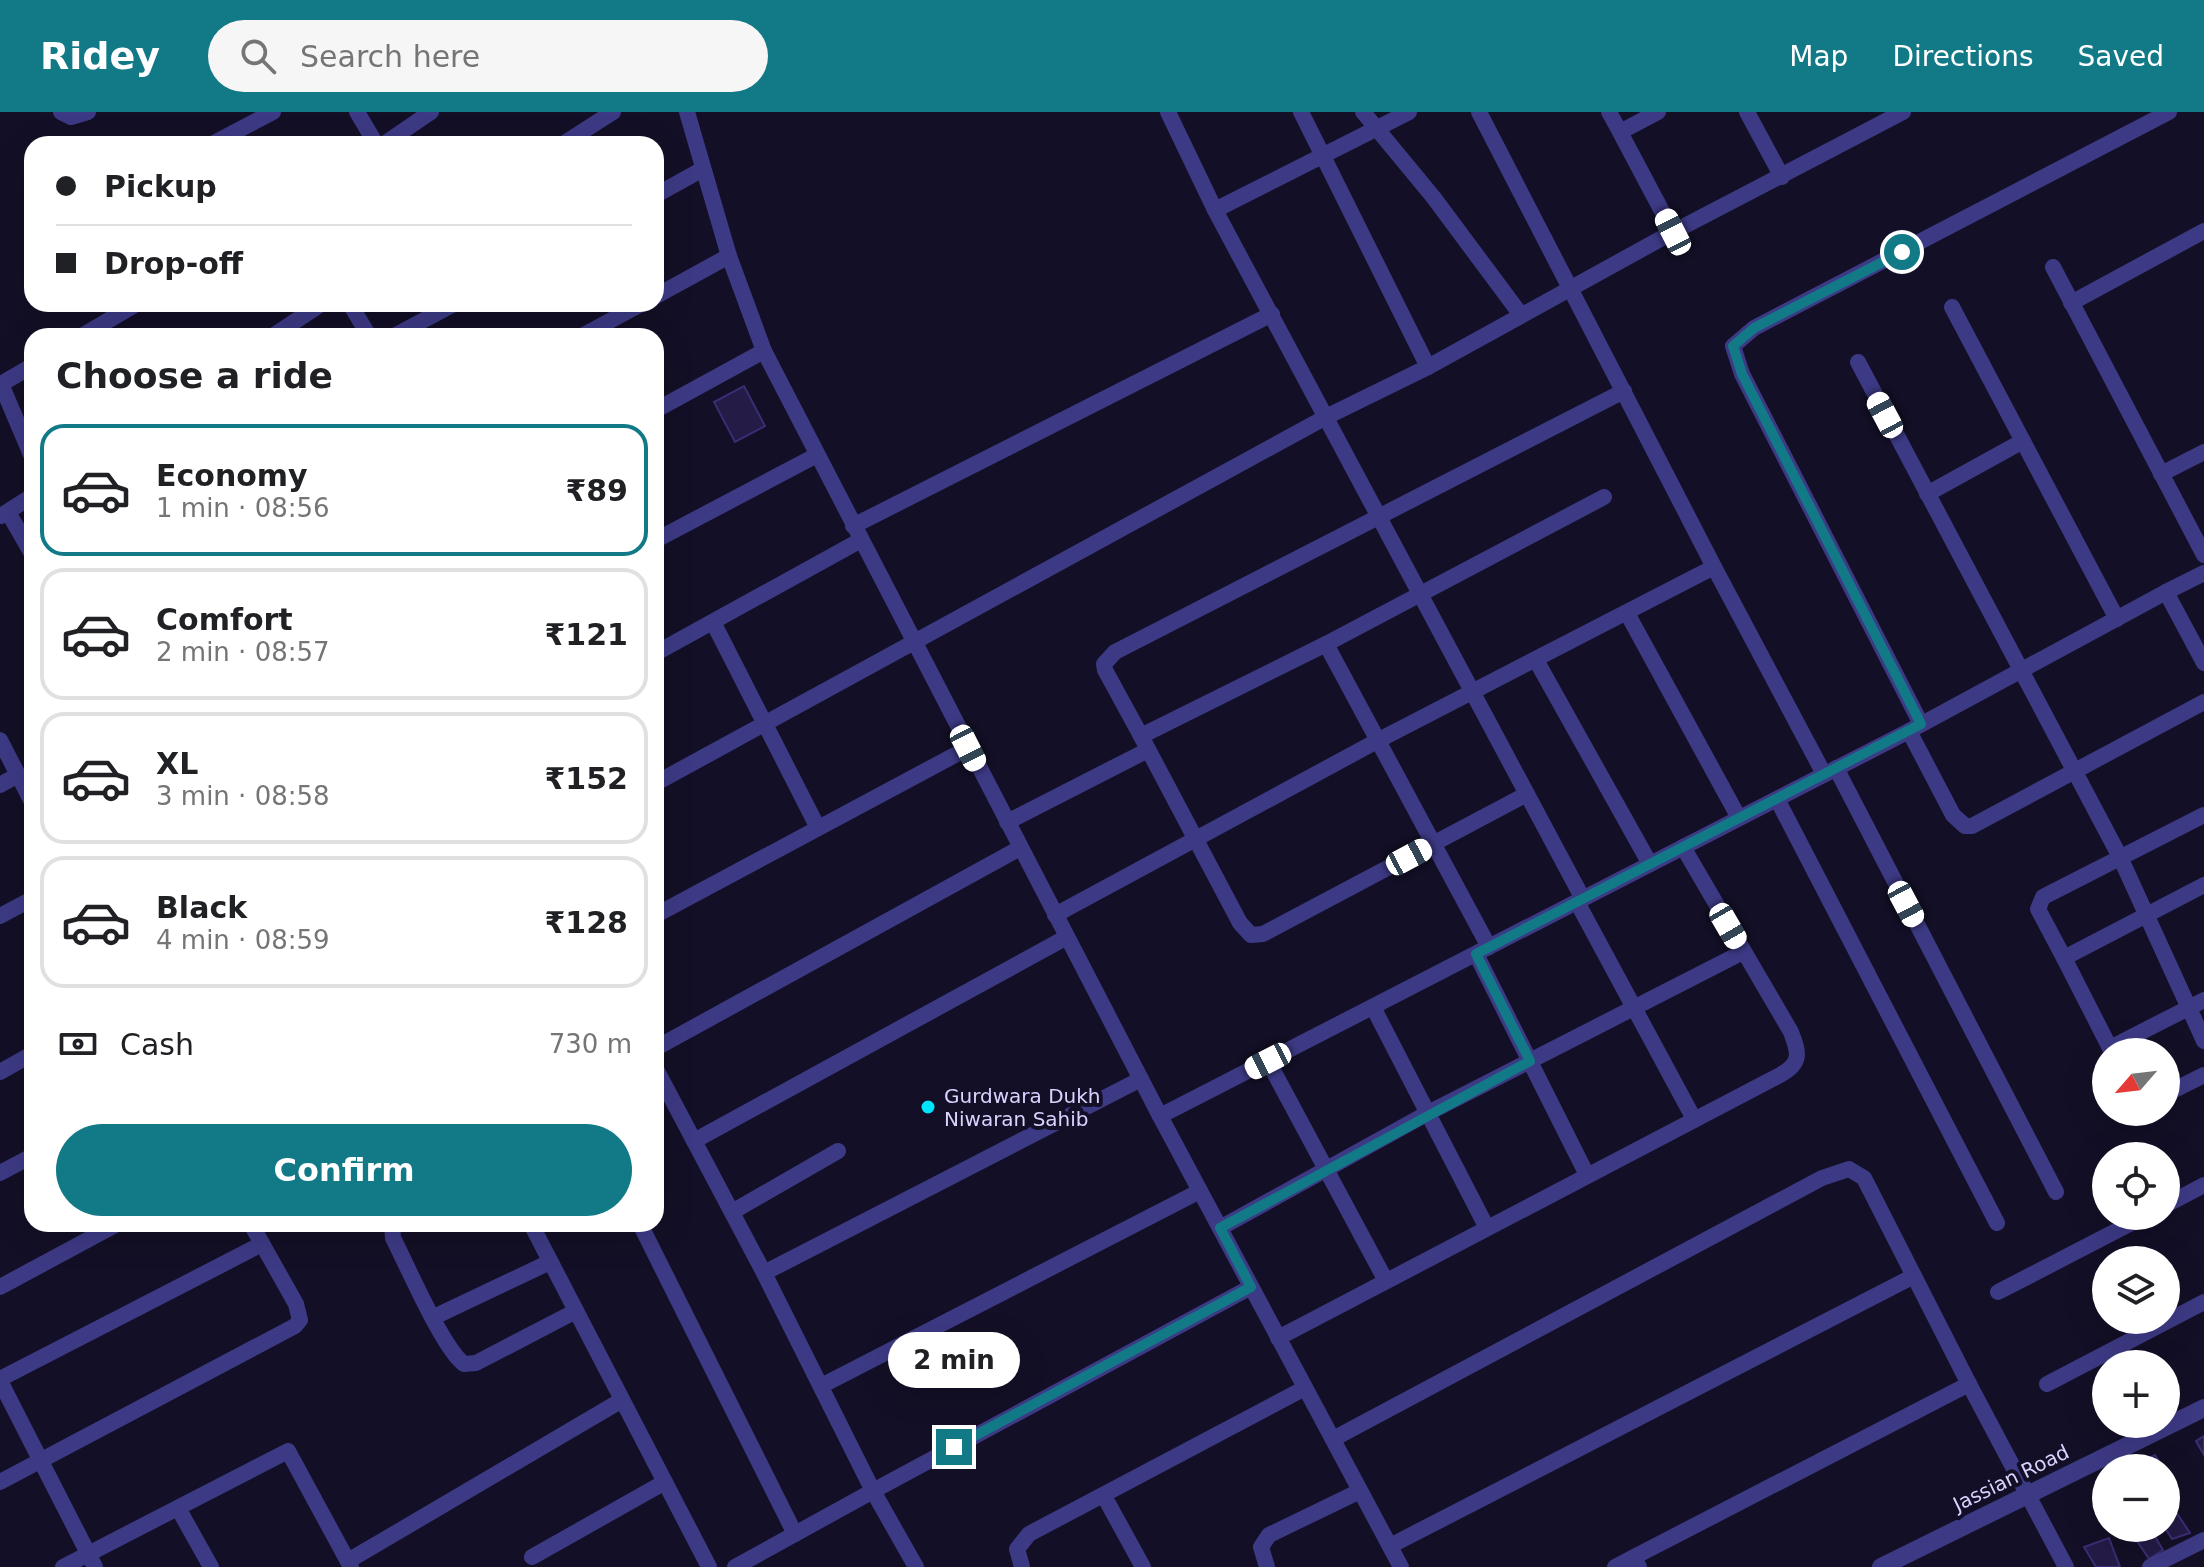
<!DOCTYPE html>
<html lang="en">
<head>
<meta charset="utf-8">
<style>
	:root { --surface:#fff; --page:#f6f6f6; --text:#202124; --muted:#757577; --line:#e0e0e0; --accent:#127987 }
	body { margin:0; font-family:"DejaVu Sans",sans-serif; background:var(--page); color:var(--text); height:100vh; display:flex; flex-direction:column; font-size:30px; white-space:nowrap }
	* { box-sizing:border-box; margin:0 }
	p { font-size:26px; color:var(--muted) }
	.icon { flex:none; width:44px; height:44px; fill:none; stroke:currentColor; stroke-width:2; stroke-linecap:round; stroke-linejoin:round }
	.map { position:relative; flex:1; overflow:hidden }
	.drawer { position:absolute; left:24px; top:216px; width:640px; height:904px; display:flex; flex-direction:column; background:var(--surface); border-radius:24px; box-shadow:0 8px 32px #0002 }
	.drawer>* { flex:none }
	.banner { position:absolute; left:24px; top:24px; width:640px; height:176px; border-radius:24px; box-shadow:0 8px 32px #0002; display:grid; align-content:center; height:176px; padding:0 32px; background:var(--surface) }
	.needle { width:52px; rotate:242deg }
	.controls { position:absolute; left:2092px; top:926px; display:grid; gap:16px }
	.controls a { display:grid; place-items:center; width:88px; height:88px; border-radius:50%; background:var(--surface); box-shadow:0 8px 32px #0002; font-size:40px }
	.end { position:absolute; width:36px; height:36px; margin:-18px; border:10px solid #127987; background:#fff; box-shadow:0 0 0 4px #fff }
	.from { border-radius:50% }
	.bubble { position:absolute; height:56px; border-radius:28px; background:var(--surface); box-shadow:0 8px 32px #0002; font-size:26px; font-weight:600; line-height:56px; text-align:center }
	.car { position:absolute; width:24px; height:48px; margin:-24px -12px; border-radius:10px; box-shadow:0 0 6px 2px #0007; background:linear-gradient(#fff 24%,#345 0 40%,#fff 0 76%,#345 0 86%,#fff 0) }
	.banner b { display:flex; align-items:center; gap:28px; height:76px; font-size:30px }
	.banner b+b { border-top:2px solid var(--line) }
	.banner i { width:20px; height:20px; background:var(--text) }
	ul { padding:0; list-style:none }
	li { display:flex; align-items:center; gap:24px; height:132px; margin:0 16px 12px; padding:0 16px; border:4px solid var(--line); border-radius:24px }
	li div { flex:1 }
	li b { display:block; font-size:30px }
	li em { font-style:normal; font-weight:600 }
	li.current { border-color:var(--accent) }
	li>.icon { width:72px; height:72px; stroke-width:1.5 }
	h2 { padding:0 32px; font-size:36px; line-height:96px }
	.pay { display:flex; align-items:center; gap:20px; height:88px; padding:0 32px; font-size:30px }
	.pay p { margin-inline-start:auto }
	.primary-button { display:flex; gap:16px; margin-top:auto; padding:16px 32px }
	.primary-button a { flex:1; height:92px; border-radius:48px; background:var(--accent); color:#fff; font-size:32px; font-weight:600; line-height:92px; text-align:center }
	header { display:flex; align-items:center; gap:48px; box-sizing:border-box; height:112px; padding:0 40px; background:var(--accent); color:#fff }
	header strong { font-size:38px }
	nav { display:flex; gap:44px; margin-inline-start:auto; font-size:28px }
	.search { width:560px; height:72px; background:var(--page); display:flex; align-items:center; gap:20px; box-sizing:border-box; padding:0 28px; border-radius:44px; color:var(--muted); font-size:30px }
	.map>svg:first-child { display:block }
</style>
</head>
<body>
<header>
<strong>Ridey</strong>
<div class="search"><svg class="icon" aria-label="search" viewBox="0 0 24 24"><circle cx="10" cy="10" r="6"/><path d="M15 15l6 6"/></svg>Search here</div>
<nav><a>Map</a><a>Directions</a><a>Saved</a></nav>
</header>
<div class="map">
<svg width="2204" height="1455" viewBox="0 0 2204 1455">
	<rect width="100%" height="100%" fill="#130f26"/>
	<g fill="#241b47" stroke="#3b2d73" stroke-width="2">
		<polygon points="744,274 765,314 735,330 714,290"/>
		<polygon points="2204,1324 2204,1343 2196,1329"/>
		<polygon points="2155,1343 2163,1356 2131,1355"/>
		<polygon points="2174,1397 2190,1421 2172,1427 2165,1416 2166,1401"/>
		<polygon points="2137,1416 2150,1416 2163,1438 2149,1447 2131,1420"/>
		<polygon points="2109,1426 2120,1455 2096,1455 2084,1435"/>
	</g>
	<g fill="none" stroke-linecap="round" stroke-linejoin="round">
		<g stroke="#3d3a85" stroke-width="16">
			<polyline points="61,0 71,5 88,0"/>
			<polyline points="357,0 376,32"/>
			<polyline points="687,0 729,144 764,239 1160,1004"/>
			<polyline points="1168,0 1215,98 1583,787"/>
			<polyline points="1363,0 1434,86 1521,203"/>
			<polyline points="1479,0 1714,455"/>
			<polyline points="1609,0 1620,20 1658,0"/>
			<polyline points="1747,0 1782,65"/>
			<polyline points="1620,20 1673,120"/>
			<polyline points="212,32 273,0"/>
			<polyline points="384,32 431,0"/>
			<polyline points="563,32 613,0"/>
			<polyline points="656,83 703,57"/>
			<polyline points="1215,98 1409,0"/>
			<polyline points="2053,155 2204,443"/>
			<polyline points="656,184 729,144"/>
			<polyline points="2071,191 2204,119"/>
			<polyline points="350,192 369,224"/>
			<polyline points="1952,195 2117,507"/>
			<polyline points="82,224 136,192"/>
			<polyline points="273,224 321,192"/>
			<polyline points="394,224 454,192"/>
			<polyline points="582,224 641,192"/>
			<polyline points="1858,250 2120,745 2204,929"/>
			<polyline points="32,254 1,272 32,345"/>
			<polyline points="1428,255 1673,120 1903,0"/>
			<polyline points="656,298 764,239"/>
			<polyline points="2161,362 2204,340"/>
			<polyline points="1927,382 2023,329"/>
			<polyline points="8,400 32,442"/>
			<polyline points="1,404 32,384"/>
			<polyline points="853,414 1272,202"/>
			<polyline points="656,428 817,343"/>
			<polyline points="2204,461 2166,480 2204,551"/>
			<polyline points="2166,480 1909,619 1953,703 1965,714 1972,714 2204,590"/>
			<polyline points="1627,501 1739,706"/>
			<polyline points="713,510 818,716"/>
			<polyline points="1326,532 1604,385"/>
			<polyline points="656,541 861,428"/>
			<polyline points="1536,548 1650,752"/>
			<polyline points="1921,612 1742,262 1733,234 1754,216 2169,0"/>
			<polyline points="1141,624 1105,558 1104,552 1115,540 1624,279"/>
			<polyline points="0,628 32,690"/>
			<polyline points="1836,656 2056,1080"/>
			<polyline points="656,671 1326,305 1428,255 1301,0"/>
			<polyline points="0,673 18,663"/>
			<polyline points="1777,687 1997,1111"/>
			<polyline points="1007,710 1148,638"/>
			<polyline points="1577,790 1694,1007"/>
			<polyline points="656,803 968,636"/>
			<polyline points="1055,803 1377,629 1714,455 1824,662"/>
			<polyline points="0,804 32,787"/>
			<path d="M 1489,835 C 1434,734 1380,633 1326,532 L 1141,624 L 1240,811 L 1251,823 L 1263,822 L 1527,682"/>
			<polyline points="1476,842 1587,1063"/>
			<polyline points="2064,846 2038,797 2043,785 2204,703"/>
			<polyline points="1373,895 1487,1116"/>
			<polyline points="656,936 1020,736"/>
			<polyline points="2110,936 2204,888"/>
			<polyline points="2112,940 2064,846 2204,773"/>
			<polyline points="1268,949 1386,1169"/>
			<polyline points="656,957 764,1161"/>
			<polyline points="0,960 32,942"/>
			<polyline points="2166,982 2204,963"/>
			<polyline points="694,1029 1067,825"/>
			<polyline points="0,1061 32,1044"/>
			<polyline points="2166,1093 2204,1073"/>
			<polyline points="732,1100 838,1039"/>
			<path d="M 392,1112 L 393,1126 C 407,1153 443,1237 464,1252 L 476,1251 L 576,1199"/>
			<polyline points="531,1112 709,1455"/>
			<polyline points="640,1112 795,1422"/>
			<polyline points="1220,1116 1428,1001 1743,840"/>
			<polyline points="0,1175 117,1112"/>
			<polyline points="1998,1180 2145,1104"/>
			<polyline points="434,1205 550,1150"/>
			<path d="M 1278,1226 L 1780,963 C 1802,951 1799,941 1791,920 L 1683,735"/>
			<polyline points="0,1267 262,1132"/>
			<polyline points="0,1269 95,1455"/>
			<polyline points="2047,1272 2204,1190"/>
			<polyline points="821,1274 1200,1079"/>
			<polyline points="1333,1327 1822,1066 1849,1057 1864,1066 1969,1272"/>
			<polyline points="0,1370 295,1214 300,1208 296,1192 251,1112"/>
			<polyline points="1104,1384 1143,1455"/>
			<polyline points="178,1396 211,1455"/>
			<polyline points="1390,1434 1914,1164"/>
			<polyline points="532,1445 665,1370"/>
			<polyline points="348,1449 622,1288"/>
			<polyline points="63,1455 288,1339 351,1455"/>
			<polyline points="735,1455 873,1379 764,1161 1141,967"/>
			<polyline points="916,1455 873,1379 1251,1175"/>
			<polyline points="1022,1455 1017,1437 1029,1422 1305,1276"/>
			<polyline points="1267,1455 1261,1435 1269,1423 1360,1379"/>
			<polyline points="1401,1455 1160,1004 1909,619"/>
			<polyline points="1615,1455 1634,1445"/>
			<polyline points="1639,1455 1634,1445 1969,1272 2066,1455"/>
			<polyline points="2150,1455 2204,1428"/>
		</g>
		<polyline stroke="#3d3a85" stroke-width="18" points="1881,1455 2204,1296"/>
	</g>
	<g fill="none" stroke-linecap="round" stroke-linejoin="round">
		<polyline stroke="#127987" stroke-width="10" points="954,1335 1251,1175 1220,1116 1530,949 1476,842 1921,612 1742,262 1733,234 1754,216 1902,140"/>
	</g>
	<circle fill="#00e5ff" stroke="#130f26" stroke-width="3" cx="928" cy="995" r="8"/>
	<g text-anchor="middle" stroke-width="8" stroke-linejoin="round" paint-order="stroke">
		<g font-size="20" fill="#d9d4ff" stroke="#130f26" text-anchor="start">
			<text x="944" y="991">Gurdwara Dukh<tspan x="944" dy="23">Niwaran Sahib</tspan></text>
		</g>
		<g font-size="20" fill="#d9d4ff" stroke="#130f26">
			<text transform="translate(2011 1366) rotate(-26)" y="7">Jassian Road</text>
		</g>
	</g>
</svg>
<div class="controls">
<a><svg class="needle" viewBox="-14 -14 28 28"><path d="M0-13l5 13h-10z" fill="#e53935"/><path d="M0 13l5-13h-10z" fill="#757577"/></svg></a>
<a><svg class="icon" aria-label="locate" viewBox="0 0 24 24"><circle cx="12" cy="12" r="6"/><path d="M12 2v4M12 18v4M2 12h4M18 12h4"/></svg></a>
<a><svg class="icon" aria-label="layers" viewBox="0 0 24 24"><path d="M12 4l9 5-9 5-9-5zM3 14l9 5 9-5"/></svg></a>
<a>+</a>
<a>−</a>
</div>
<i class="end from" style="left:1902px;top:140px"></i>
<i class="end" style="left:954px;top:1335px"></i>
<div class="bubble" style="left:888px;top:1220px;width:132px">2 min</div>
<i class="car" style="left:1673px;top:120px;rotate:333deg"></i>
<i class="car" style="left:1885px;top:303px;rotate:332deg"></i>
<i class="car" style="left:968px;top:636px;rotate:153deg"></i>
<i class="car" style="left:1409px;top:745px;rotate:62deg"></i>
<i class="car" style="left:1906px;top:792px;rotate:152deg"></i>
<i class="car" style="left:1728px;top:814px;rotate:150deg"></i>
<i class="car" style="left:1268px;top:949px;rotate:243deg"></i>
<div class="banner">
<b><i class="from"></i>Pickup</b>
<b><i></i>Drop-off</b>
</div>
<section class="drawer">
<h2>Choose a ride</h2>
<ul>
<li class="current"><svg class="icon" aria-label="car" viewBox="0 0 24 24"><path d="M5 17H2v-5l4-1 3-4h7l3 4 3 1v5h-3M9 17h6M6 11h13"/><circle cx="7" cy="17" r="2"/><circle cx="17" cy="17" r="2"/></svg><div><b>Economy</b><p>1 min · 08:56</p></div><em>₹89</em></li>
<li><svg class="icon" aria-label="car" viewBox="0 0 24 24"><path d="M5 17H2v-5l4-1 3-4h7l3 4 3 1v5h-3M9 17h6M6 11h13"/><circle cx="7" cy="17" r="2"/><circle cx="17" cy="17" r="2"/></svg><div><b>Comfort</b><p>2 min · 08:57</p></div><em>₹121</em></li>
<li><svg class="icon" aria-label="car" viewBox="0 0 24 24"><path d="M5 17H2v-5l4-1 3-4h7l3 4 3 1v5h-3M9 17h6M6 11h13"/><circle cx="7" cy="17" r="2"/><circle cx="17" cy="17" r="2"/></svg><div><b>XL</b><p>3 min · 08:58</p></div><em>₹152</em></li>
<li><svg class="icon" aria-label="car" viewBox="0 0 24 24"><path d="M5 17H2v-5l4-1 3-4h7l3 4 3 1v5h-3M9 17h6M6 11h13"/><circle cx="7" cy="17" r="2"/><circle cx="17" cy="17" r="2"/></svg><div><b>Black</b><p>4 min · 08:59</p></div><em>₹128</em></li>
</ul>
<div class="pay"><svg class="icon" aria-label="cash" viewBox="0 0 24 24"><path d="M3 7h18v10H3z"/><circle cx="12" cy="12" r="2"/></svg>Cash<p>730 m</p></div>
<div class="primary-button"><a>Confirm</a></div>
</section>
</div>
</body>
</html>
